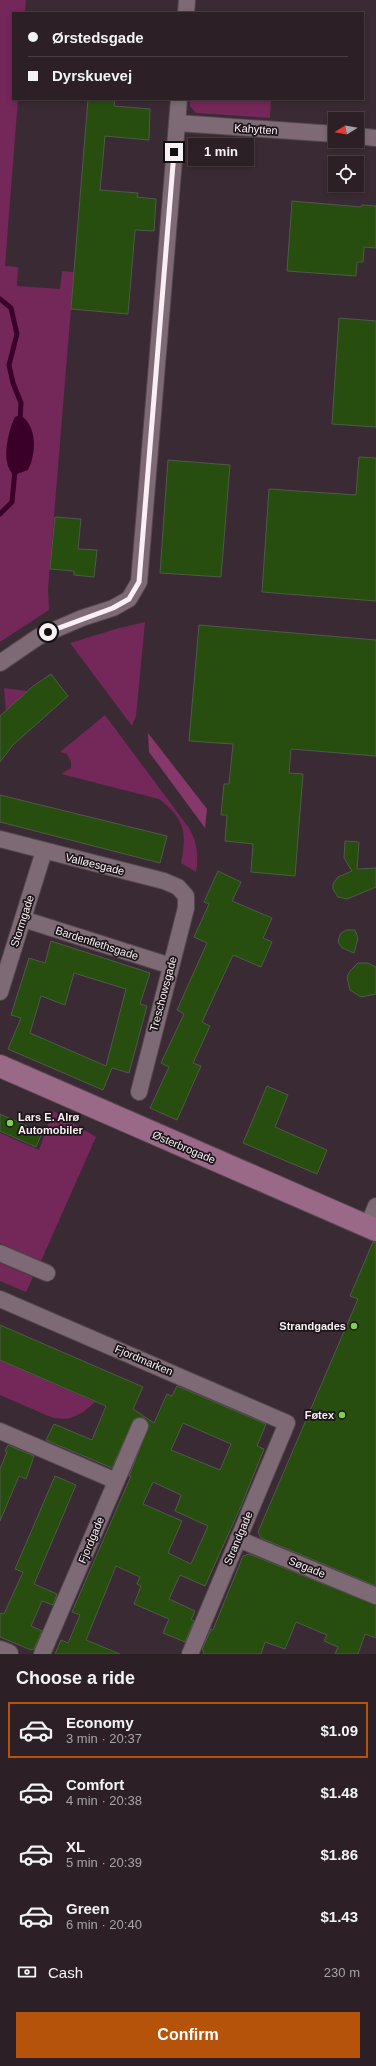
<!DOCTYPE html>
<html lang="en">
<head>
<meta charset="utf-8">
<style>
	:root { --surface:#2c2026; --page:#382d32; --text:#f1f3f6; --muted:#a6a3a7; --line:#483e43; --accent:#b45309 }
	body { margin:0; font-family:Helvetica,sans-serif; background:var(--page); color:var(--text); height:100vh; display:flex; flex-direction:column; font-size:15px; white-space:nowrap }
	* { box-sizing:border-box; margin:0 }
	p { font-size:13px; color:var(--muted) }
	.icon { flex:none; width:22px; height:22px; fill:none; stroke:currentColor; stroke-width:2; stroke-linecap:round; stroke-linejoin:round }
	.map { position:relative; height:1654px; overflow:hidden }
	.drawer { display:flex; flex-direction:column; background:var(--surface); flex:1 }
	.drawer>* { flex:none }
	.banner { position:absolute; left:12px; top:12px; width:352px; height:88px; border-radius:0px; box-shadow:0 2px 6px #0003,0 0 0 1px var(--line); display:grid; align-content:center; height:88px; padding:0 16px; background:var(--surface) }
	.needle { width:26px; rotate:259deg }
	.controls { position:absolute; left:328px; top:112px; display:grid; gap:8px }
	.controls a { display:grid; place-items:center; width:36px; height:36px; border-radius:0px; background:var(--surface); box-shadow:0 2px 6px #0003,0 0 0 1px var(--line); font-size:20px }
	.end { position:absolute; width:18px; height:18px; margin:-9px; border:5px solid #f9eff4; background:#111; box-shadow:0 0 0 2px #111 }
	.from { border-radius:50% }
	.bubble { position:absolute; height:28px; border-radius:0px; background:var(--surface); box-shadow:0 2px 6px #0003,0 0 0 1px var(--line); font-size:13px; font-weight:600; line-height:28px; text-align:center }
	.banner b { display:flex; align-items:center; gap:14px; height:38px; font-size:15px }
	.banner b+b { border-top:1px solid var(--line) }
	.banner i { width:10px; height:10px; background:var(--text) }
	ul { padding:0; list-style:none }
	li { display:flex; align-items:center; gap:12px; height:56px; margin:0 8px 6px; padding:0 8px; border:2px solid transparent; border-radius:0px }
	li div { flex:1 }
	li b { display:block; font-size:15px }
	li em { font-style:normal; font-weight:600 }
	li.current { border-color:var(--accent) }
	li>.icon { width:36px; height:36px; stroke-width:1.5 }
	h2 { padding:0 16px; font-size:18px; line-height:48px }
	.pay { display:flex; align-items:center; gap:10px; height:44px; padding:0 16px; font-size:15px }
	.pay p { margin-inline-start:auto }
	.button { display:flex; gap:8px; margin-top:auto; padding:8px 16px }
	.button a { flex:1; height:46px; border-radius:0px; background:var(--accent); color:#fff; font-size:16px; font-weight:600; line-height:46px; text-align:center }
	.map>svg:first-child { display:block }
</style>
</head>
<body>
<div class="map">
<svg width="376" height="1654" viewBox="0 0 376 1654">
	<rect width="100%" height="100%" fill="#3a2a33"/>
	<g fill="#742759">
		<polygon points="0,0 26,0 25,13 13,13 13,99 18,99 5,266 18,267 17,286 60,289 62,271 74,272 48,589 49,610 0,642"/>
		<polygon points="189,99 271,99 270,118 196,113 190,106"/>
		<polygon points="145,622 136,716 132,726 70,643 119,628"/>
		<polygon points="4,688 28,691 6,711"/>
		<path d="M 105,715 L 189,828 C 197,842 199,856 196,872 L 181,863 C 187,832 185,819 159,799 L 61,774 L 71,768 L 71,762 L 67,754 L 60,752 Z"/>
		<polygon points="53,1111 96,1137 41,1261 0,1243 0,1133 39,1150"/>
		<polygon points="0,1263 33,1277 26,1292 0,1281"/>
		<path d="M 0,1360 L 95,1402 C 80,1416 67,1424 46,1415 L 0,1395 Z"/>
	</g>
	<polygon fill="#87386b" points="148,733 207,809 205,828 149,752"/>
	<path fill="#3b0029" d="M 20,415 C 38,426 36,454 28,470 L 14,475 C 0,464 8,431 15,417 Z"/>
	<g fill="none" stroke-linecap="round" stroke-linejoin="round">
		<g stroke="#3b0029" stroke-width="5">
			<polyline points="0,299 11,308 17,334 9,365 13,383 21,403 20,420"/>
			<polyline points="0,514 12,502 15,470"/>
		</g>
	</g>
	<g fill="#274d0f" stroke="#4f5a4a" fill-rule="evenodd">
		<polygon points="88,99 115,99 114,106 150,109 149,140 105,136 100,190 138,193 137,197 156,199 154,231 135,230 128,314 71,309"/>
		<polygon points="292,201 361,207 362,205 376,206 376,248 364,247 363,262 357,262 356,276 287,271"/>
		<polygon points="339,318 376,321 376,427 332,424"/>
		<polygon points="359,457 376,458 376,601 262,592 269,489 356,495"/>
		<polygon points="168,460 230,465 221,577 160,573"/>
		<polygon points="55,517 81,519 78,549 97,550 94,577 74,575 74,571 50,569"/>
		<polygon points="199,625 376,640 376,756 291,749 289,773 303,774 295,876 251,872 253,844 225,841 227,815 221,815 224,784 229,784 233,744 189,741"/>
		<polygon points="51,674 68,696 13,745 0,762 0,716 32,687"/>
		<polygon points="0,795 167,836 160,863 0,822"/>
		<polygon points="345,841 359,842 357,869 376,868 376,887 347,899 338,897 333,889 333,884 338,877 352,871 344,858"/>
		<polygon points="218,871 241,882 232,901 272,918 263,938 272,942 261,967 233,955 202,1022 210,1026 193,1063 201,1066 177,1120 150,1108 169,1067 161,1063 184,1014 177,1010 207,943 194,937 209,904 204,902"/>
		<polygon points="346,930 355,930 358,938 354,953 342,948 338,942 340,934"/>
		<path d="M 51,941 L 150,973 L 140,1004 L 147,1006 L 129,1073 L 112,1068 L 103,1090 L 8,1049 L 21,1018 L 11,1015 L 29,958 L 45,963 ZM 74,973 L 126,989 L 106,1066 L 30,1033 L 41,996 L 65,1005 Z"/>
		<polygon points="358,963 368,963 376,967 376,994 361,997 350,990 347,977 350,971"/>
		<polygon points="267,1086 288,1095 275,1127 327,1150 317,1174 243,1143"/>
		<polygon points="0,1114 42,1133 36,1147 0,1131"/>
		<polygon points="373,1242 376,1242 376,1586 261,1538 258,1532 358,1299 350,1296"/>
		<path d="M 0,1325 L 143,1387 L 133,1409 L 154,1423 L 167,1394 L 172,1396 L 177,1386 L 266,1424 L 257,1446 L 264,1449 L 241,1506 L 205,1586 L 180,1575 L 169,1599 L 195,1611 L 191,1620 L 194,1621 L 185,1642 L 163,1633 L 169,1619 L 134,1604 L 141,1586 L 137,1584 L 140,1577 L 116,1566 L 86,1640 L 120,1654 L 55,1654 L 61,1640 L 68,1643 L 80,1615 L 72,1612 L 131,1476 L 129,1476 L 149,1425 L 143,1417 L 134,1419 L 112,1468 L 46,1440 L 54,1424 L 92,1440 L 106,1406 L 0,1360 ZM 183,1423 L 231,1444 L 220,1470 L 171,1450 ZM 153,1482 L 181,1495 L 175,1511 L 208,1526 L 191,1564 L 168,1553 L 182,1521 L 143,1504 Z"/>
		<polygon points="8,1445 34,1456 26,1479 19,1476 0,1521 0,1469 7,1452 5,1451"/>
		<polygon points="55,1476 76,1485 34,1584 57,1594 53,1605 42,1601 31,1626 42,1631 34,1649 31,1650 0,1637 0,1613 4,1614 23,1572 15,1569"/>
		<polygon points="249,1554 376,1605 376,1638 365,1634 358,1654 335,1654 338,1647 324,1641 327,1635 296,1622 285,1649 265,1642 261,1654 203,1654 204,1651 202,1650 211,1629 213,1630 243,1556"/>
	</g>
	<g fill="none" stroke-linecap="round" stroke-linejoin="round">
		<g stroke="#55474f" stroke-width="18">
			<g id="minor">
				<polyline points="186,13 187,0"/>
				<polyline points="177,123 335,134"/>
				<polyline points="357,136 376,138"/>
				<polyline points="0,663 38,637 82,618 113,608 129,599 139,582 179,99"/>
				<polyline points="0,839 164,881 178,887 186,896 186,908 139,1092"/>
				<polyline points="23,919 171,966"/>
				<polyline points="0,992 44,851"/>
				<polyline points="368,1226 376,1206"/>
				<polyline points="0,1253 47,1273"/>
				<polyline points="0,1299 287,1423 190,1654"/>
				<polyline points="0,1431 116,1481"/>
				<polyline points="238,1539 376,1596"/>
				<polyline points="42,1654 140,1426"/>
			</g>
		</g>
		<g stroke="#55474f" stroke-width="22">
			<polyline id="tertiary" points="0,1651 8,1654"/>
		</g>
		<g stroke="#55474f" stroke-width="24">
			<polyline id="secondary" points="0,1066 376,1230"/>
		</g>
		<use href="#minor" stroke="#7d6a75" stroke-width="16"/>
		<use href="#tertiary" stroke="#7d6a75" stroke-width="20"/>
		<use href="#secondary" stroke="#9b6988" stroke-width="22"/>
	</g>
	<g fill="none" stroke-linecap="round" stroke-linejoin="round">
		<polyline stroke="#f9eff4" stroke-width="5" points="48,632 113,608 129,599 139,582 174,152"/>
	</g>
	<g fill="#7fd052" stroke="#1c1519" stroke-width="1.5">
		<circle cx="10" cy="1123" r="4"/>
		<circle cx="354" cy="1326" r="4"/>
		<circle cx="342" cy="1415" r="4"/>
	</g>
	<g text-anchor="middle" stroke-width="3.5" stroke-linejoin="round" paint-order="stroke">
		<g font-size="11" fill="#f9eff4" stroke="#1c1519">
			<text transform="translate(256 129) rotate(4)" y="4">Kahytten</text>
			<text transform="translate(95 864) rotate(14)" y="4">Valløesgade</text>
			<text transform="translate(22 921) rotate(-72)" y="4">Stormgade</text>
			<text transform="translate(97 943) rotate(18)" y="4">Bardenflethsgade</text>
			<text transform="translate(163 994) rotate(-75)" y="4">Treschowsgade</text>
			<text transform="translate(184 1147) rotate(23)" y="4">Østerbrogade</text>
			<text transform="translate(144 1360) rotate(23)" y="4">Fjordmarken</text>
			<text transform="translate(238 1538) rotate(-67)" y="4">Strandgade</text>
			<text transform="translate(91 1540) rotate(-67)" y="4">Fjordgade</text>
			<text transform="translate(307 1567) rotate(22)" y="4">Søgade</text>
		</g>
		<g font-size="11" font-weight="bold" fill="#f9eff4" stroke="#1c1519" text-anchor="end">
			<text x="18" y="1121" text-anchor="start">Lars E. Alrø<tspan x="18" dy="13">Automobiler</tspan></text>
			<text x="346" y="1330">Strandgades</text>
			<text x="334" y="1419">Føtex</text>
		</g>
	</g>
</svg>
<div class="controls">
<a><svg class="needle" viewBox="-14 -14 28 28"><path d="M0-13l5 13h-10z" fill="#e53935"/><path d="M0 13l5-13h-10z" fill="#a6a3a7"/></svg></a>
<a><svg class="icon" aria-label="locate" viewBox="0 0 24 24"><circle cx="12" cy="12" r="6"/><path d="M12 2v4M12 18v4M2 12h4M18 12h4"/></svg></a>
</div>
<i class="end from" style="left:48px;top:632px"></i>
<i class="end" style="left:174px;top:152px"></i>
<div class="bubble" style="left:188px;top:138px;width:66px">1 min</div>
<div class="banner">
<b><i class="from"></i>Ørstedsgade</b>
<b><i></i>Dyrskuevej</b>
</div>
</div>
<section class="drawer">
<h2>Choose a ride</h2>
<ul>
<li class="current"><svg class="icon" aria-label="car" viewBox="0 0 24 24"><path d="M5 17H2v-5l4-1 3-4h7l3 4 3 1v5h-3M9 17h6M6 11h13"/><circle cx="7" cy="17" r="2"/><circle cx="17" cy="17" r="2"/></svg><div><b>Economy</b><p>3 min · 20:37</p></div><em>$1.09</em></li>
<li><svg class="icon" aria-label="car" viewBox="0 0 24 24"><path d="M5 17H2v-5l4-1 3-4h7l3 4 3 1v5h-3M9 17h6M6 11h13"/><circle cx="7" cy="17" r="2"/><circle cx="17" cy="17" r="2"/></svg><div><b>Comfort</b><p>4 min · 20:38</p></div><em>$1.48</em></li>
<li><svg class="icon" aria-label="car" viewBox="0 0 24 24"><path d="M5 17H2v-5l4-1 3-4h7l3 4 3 1v5h-3M9 17h6M6 11h13"/><circle cx="7" cy="17" r="2"/><circle cx="17" cy="17" r="2"/></svg><div><b>XL</b><p>5 min · 20:39</p></div><em>$1.86</em></li>
<li><svg class="icon" aria-label="car" viewBox="0 0 24 24"><path d="M5 17H2v-5l4-1 3-4h7l3 4 3 1v5h-3M9 17h6M6 11h13"/><circle cx="7" cy="17" r="2"/><circle cx="17" cy="17" r="2"/></svg><div><b>Green</b><p>6 min · 20:40</p></div><em>$1.43</em></li>
</ul>
<div class="pay"><svg class="icon" aria-label="cash" viewBox="0 0 24 24"><path d="M3 7h18v10H3z"/><circle cx="12" cy="12" r="2"/></svg>Cash<p>230 m</p></div>
<div class="button"><a>Confirm</a></div>
</section>
</body>
</html>
